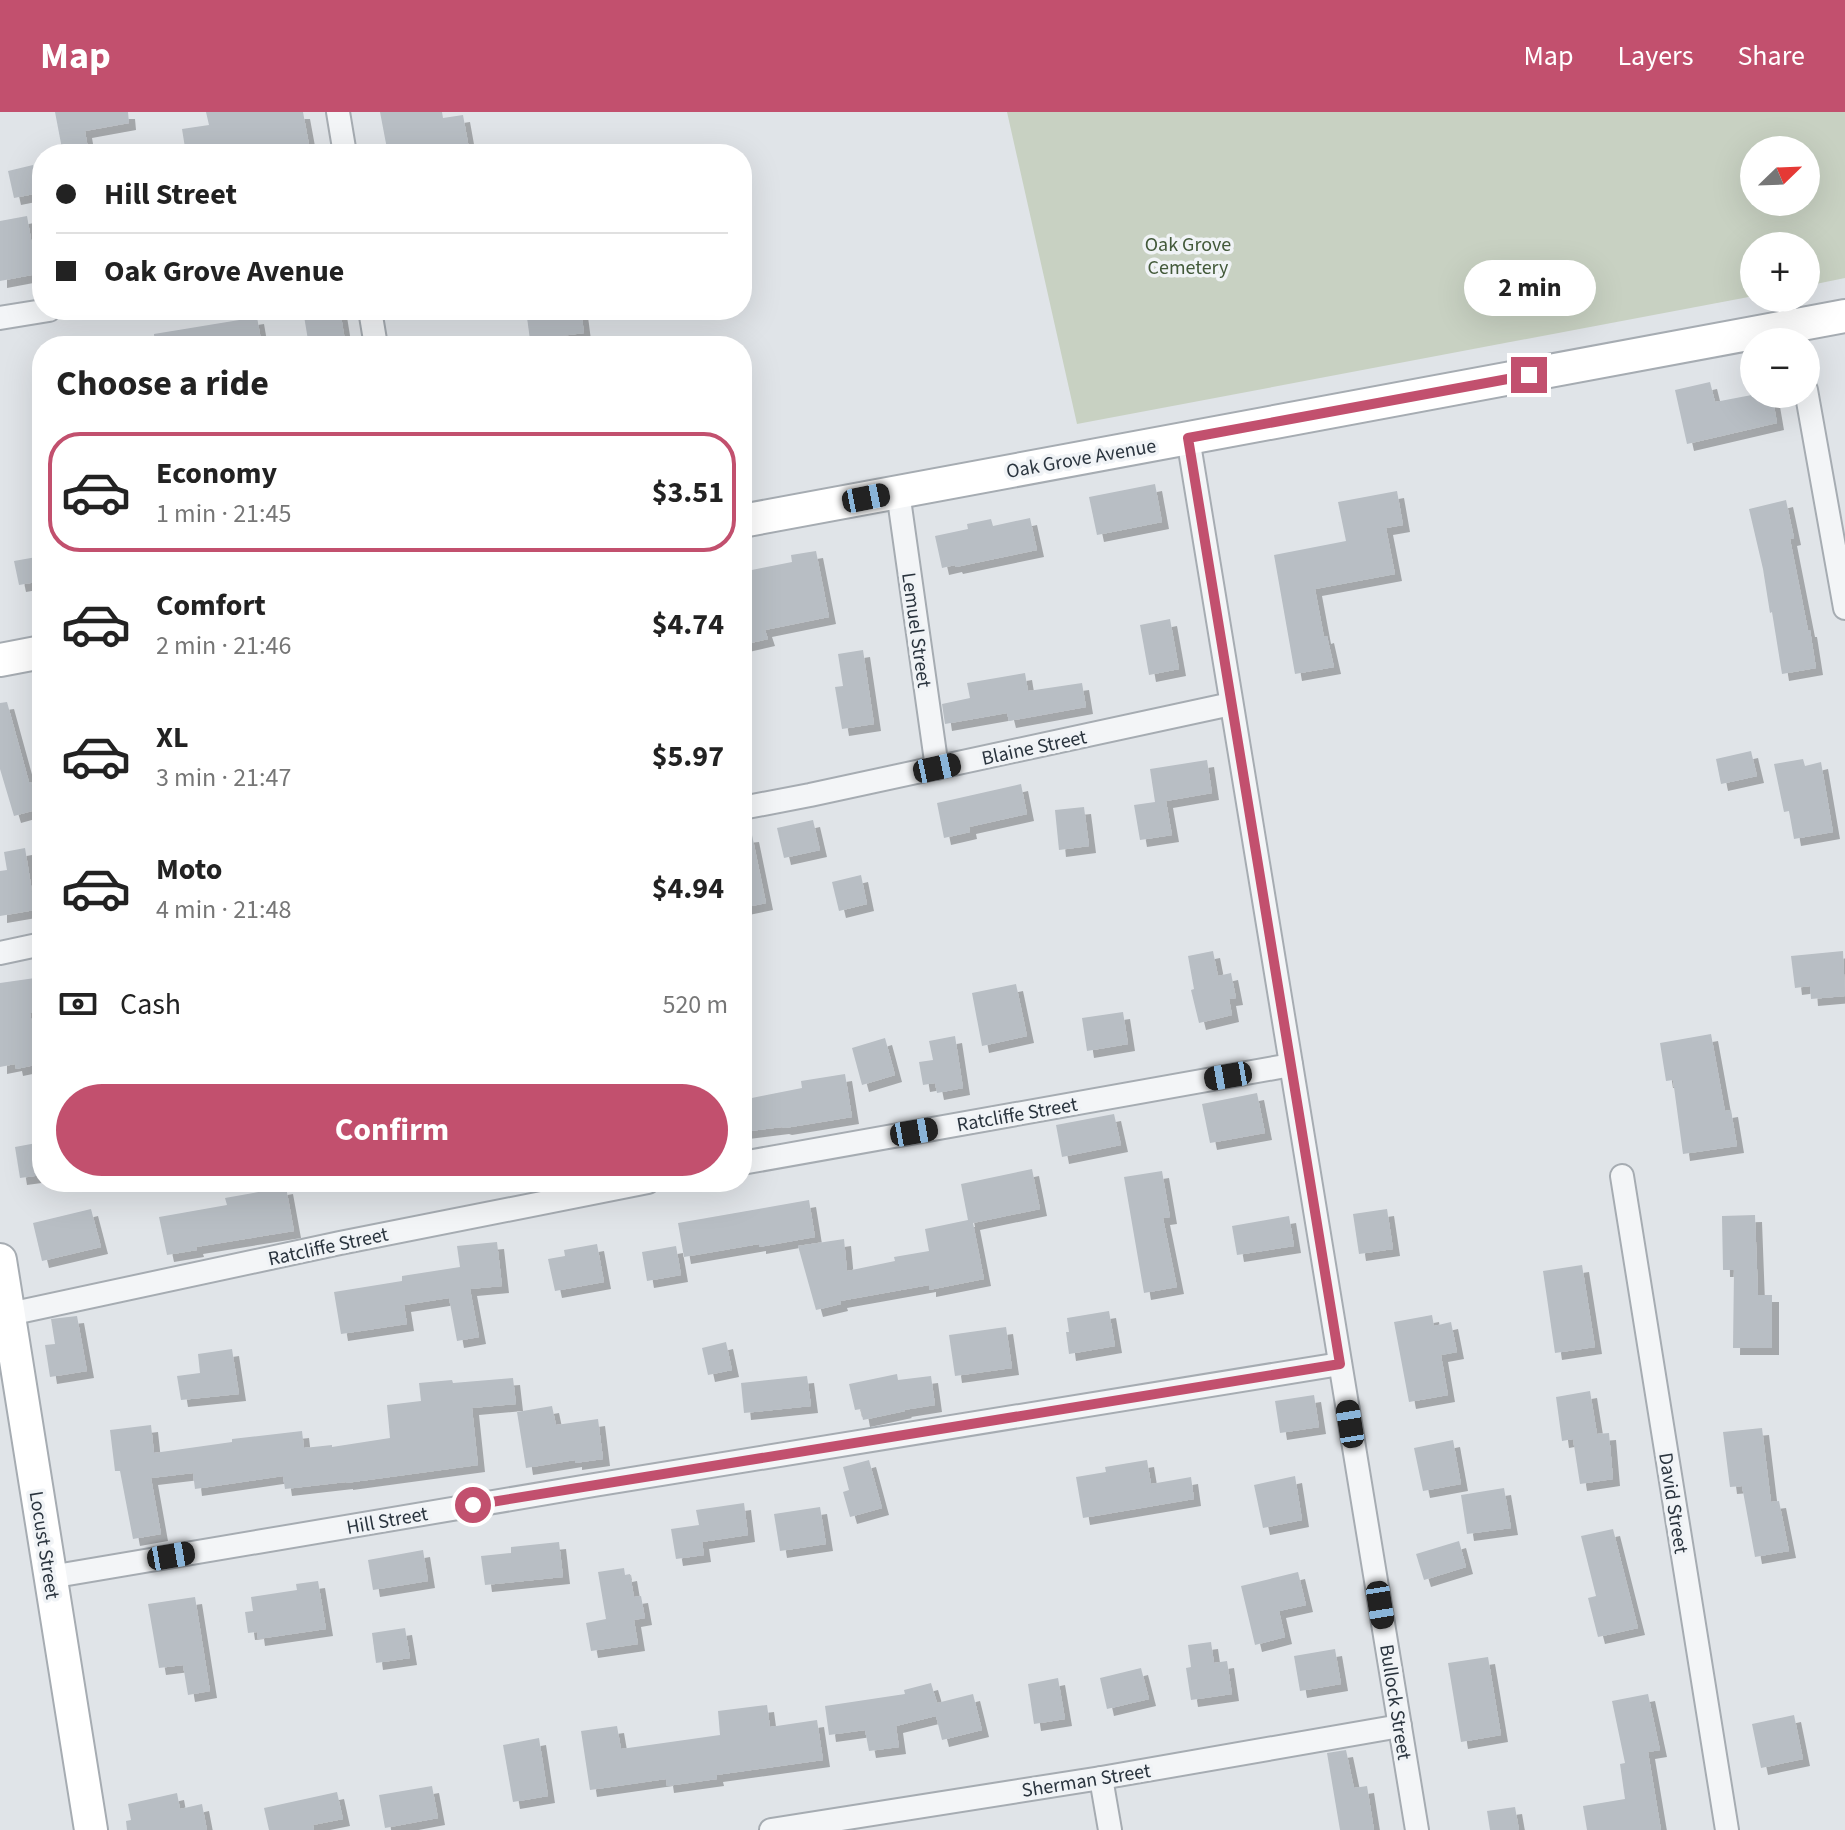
<!DOCTYPE html>
<html lang="en">
<head>
<meta charset="utf-8">
<style>
	:root { --surface:#fff; --page:#f2f2f2; --text:#222; --muted:#767676; --line:#e0e0e0; --accent:#c2506e }
	body { margin:0; font-family:"Source Sans 3",sans-serif; background:var(--page); color:var(--text); height:100vh; display:flex; flex-direction:column; font-size:30px; white-space:nowrap }
	* { box-sizing:border-box; margin:0 }
	p { font-size:26px; color:var(--muted) }
	.icon { flex:none; width:44px; height:44px; fill:none; stroke:currentColor; stroke-width:2; stroke-linecap:round; stroke-linejoin:round }
	.map { position:relative; flex:1; overflow:hidden }
	.panel { position:absolute; left:32px; top:224px; width:720px; height:856px; display:flex; flex-direction:column; background:var(--surface); border-radius:32px; box-shadow:0 8px 32px #0002 }
	.panel>* { flex:none }
	.banner { position:absolute; left:32px; top:32px; width:720px; height:176px; border-radius:32px; box-shadow:0 8px 32px #0002; display:grid; align-content:center; height:176px; padding:0 24px; background:var(--surface) }
	.needle { width:52px; rotate:67deg }
	.controls { position:absolute; left:1740px; top:24px; display:grid; gap:16px }
	.controls a { display:grid; place-items:center; width:80px; height:80px; border-radius:50%; background:var(--surface); box-shadow:0 8px 32px #0002; font-size:40px }
	.end { position:absolute; width:36px; height:36px; margin:-18px; border:10px solid #c2506e; background:#fff; box-shadow:0 0 0 4px #fff }
	.from { border-radius:50% }
	.bubble { position:absolute; height:56px; border-radius:28px; background:var(--surface); box-shadow:0 8px 32px #0002; font-size:26px; font-weight:700; line-height:56px; text-align:center }
	.car { position:absolute; width:24px; height:48px; margin:-24px -12px; border-radius:10px; box-shadow:0 0 6px 2px #0007; background:linear-gradient(#222 24%,#8ab4d8 0 40%,#222 0 76%,#8ab4d8 0 86%,#222 0) }
	.banner b { display:flex; align-items:center; gap:28px; height:76px; font-size:30px }
	.banner b+b { border-top:2px solid var(--line) }
	.banner i { width:20px; height:20px; background:var(--text) }
	ul { padding:0; list-style:none }
	li { display:flex; align-items:center; gap:24px; height:120px; margin:0 16px 12px; padding:0 8px; border:4px solid transparent; border-radius:32px }
	li div { flex:1 }
	li b { display:block; font-size:30px }
	li em { font-style:normal; font-weight:700 }
	li.selected { border-color:var(--accent) }
	li>.icon { width:72px; height:72px; stroke-width:1.5 }
	h2 { padding:0 24px; font-size:36px; line-height:96px }
	.pay { display:flex; align-items:center; gap:20px; height:88px; padding:0 24px; font-size:30px }
	.pay p { margin-inline-start:auto }
	.primary-button { display:flex; gap:16px; margin-top:auto; padding:16px 24px }
	.primary-button a { flex:1; height:92px; border-radius:48px; background:var(--accent); color:#fff; font-size:32px; font-weight:700; line-height:92px; text-align:center }
	header { display:flex; align-items:center; gap:48px; box-sizing:border-box; height:112px; padding:0 40px; background:var(--accent); color:#fff }
	header strong { font-size:38px }
	nav { display:flex; gap:44px; margin-inline-start:auto; font-size:28px }
	.map>svg:first-child { display:block }
</style>
</head>
<body>
<header>
<strong>Map</strong>
<nav><a>Map</a><a>Layers</a><a>Share</a></nav>
</header>
<div class="map">
<svg width="1845" height="1718" viewBox="0 0 1845 1718">
	<defs>
		<filter id="shadow"><feDropShadow dx="7" dy="7" stdDeviation="0" flood-color="#0004"/></filter>
	</defs>
	<rect width="100%" height="100%" fill="#e0e4e8"/>
	<path fill="#c8d1c2" fill-rule="evenodd" d="M 1007,0 L 1845,0 L 1845,166 L 1806,174 L 1806,134 L 1754,134 L 1754,184 L 1077,312 ZM 1754,38 L 1806,38 L 1806,90 L 1754,90 Z"/>
	<g fill="#b8bec4" filter="url(#shadow)">
		<polygon points="55,0 128,0 129,11 85,19 89,42 63,42"/>
		<polygon points="206,0 303,0 310,38 302,39 303,42 186,42 182,17 209,13"/>
		<polygon points="380,0 442,0 443,6 463,3 470,42 388,42"/>
		<polygon points="33,53 39,81 14,86 8,59"/>
		<polygon points="27,104 37,162 0,169 0,109"/>
		<polygon points="303,198 340,198 345,229 322,234 309,234"/>
		<polygon points="526,198 581,198 584,221 530,228"/>
		<polygon points="257,205 262,234 155,234 154,222"/>
		<polygon points="1710,270 1715,290 1757,282 1772,282 1777,311 1687,332 1675,278"/>
		<polygon points="1155,372 1162,410 1097,423 1089,385"/>
		<polygon points="1397,379 1403,413 1386,416 1395,462 1315,477 1324,525 1327,524 1334,555 1295,562 1274,443 1346,429 1338,390"/>
		<polygon points="1786,388 1794,426 1790,427 1808,518 1810,518 1816,556 1782,562 1772,500 1770,501 1763,457 1749,397"/>
		<polygon points="1030,406 1037,438 956,455 955,453 942,456 935,424 968,417 967,412 991,407 993,414"/>
		<polygon points="816,439 829,505 765,518 768,527 742,533 742,460 792,450 791,443"/>
		<polygon points="42,444 42,469 19,473 14,449"/>
		<polygon points="1170,507 1179,557 1149,563 1140,513"/>
		<polygon points="863,538 874,612 842,617 835,575 843,574 838,542"/>
		<polygon points="1025,561 1028,579 1082,571 1086,595 1009,609 1007,601 945,612 942,592 970,586 967,571"/>
		<polygon points="7,590 29,670 31,670 39,697 14,704 0,657 0,591"/>
		<polygon points="1751,639 1757,664 1721,672 1716,647"/>
		<polygon points="1803,647 1805,654 1821,650 1833,720 1794,727 1789,699 1784,700 1774,652"/>
		<polygon points="1207,648 1212,681 1166,689 1172,723 1140,728 1134,693 1155,690 1150,657"/>
		<polygon points="1021,672 1027,702 969,715 970,720 944,726 937,691"/>
		<polygon points="1084,695 1089,734 1059,738 1055,698"/>
		<polygon points="813,708 820,738 784,746 777,716"/>
		<polygon points="752,723 766,791 742,796 742,724"/>
		<polygon points="25,736 35,798 0,804 0,759 7,758 4,740"/>
		<polygon points="861,763 867,792 839,799 832,770"/>
		<polygon points="1213,839 1218,864 1231,861 1236,886 1229,887 1232,903 1199,911 1191,878 1194,877 1188,844"/>
		<polygon points="1843,839 1845,884 1811,887 1810,874 1795,876 1791,844"/>
		<polygon points="42,865 42,899 30,901 40,952 16,957 15,952 0,955 0,871"/>
		<polygon points="1016,872 1027,924 982,934 972,881"/>
		<polygon points="1123,900 1128,932 1087,939 1082,906"/>
		<polygon points="1711,922 1725,999 1731,998 1737,1034 1683,1042 1673,968 1666,969 1660,931"/>
		<polygon points="955,924 963,976 937,981 935,971 923,973 919,950 933,948 929,929"/>
		<polygon points="885,926 895,963 862,973 852,936"/>
		<polygon points="845,962 852,1005 785,1016 782,1015 742,1020 742,988 802,976 801,969"/>
		<polygon points="1257,981 1265,1021 1210,1031 1202,992"/>
		<polygon points="1114,1002 1121,1033 1062,1045 1056,1013"/>
		<polygon points="42,1030 42,1063 20,1066 15,1035"/>
		<polygon points="1032,1057 1040,1097 973,1111 984,1167 929,1178 929,1173 840,1189 841,1192 816,1198 798,1134 844,1127 847,1159 895,1149 894,1145 929,1139 925,1117 968,1108 961,1072"/>
		<polygon points="1162,1059 1170,1105 1163,1106 1177,1175 1144,1181 1124,1065"/>
		<polygon points="286,1075 294,1119 196,1135 197,1138 167,1143 159,1105 227,1093 225,1086"/>
		<polygon points="809,1088 815,1125 759,1135 759,1132 684,1145 678,1111"/>
		<polygon points="91,1097 101,1135 42,1149 33,1111"/>
		<polygon points="1387,1097 1393,1137 1359,1142 1353,1102"/>
		<polygon points="1755,1103 1758,1183 1772,1183 1772,1236 1733,1236 1734,1158 1723,1158 1722,1104"/>
		<polygon points="1289,1104 1294,1134 1237,1143 1232,1114"/>
		<polygon points="497,1130 502,1174 470,1177 479,1225 457,1229 449,1186 404,1193 407,1212 341,1222 334,1180 402,1169 402,1164 460,1155 457,1134"/>
		<polygon points="597,1132 604,1170 555,1179 548,1147 565,1144 564,1138"/>
		<polygon points="676,1134 681,1163 647,1169 642,1140"/>
		<polygon points="1582,1153 1595,1235 1555,1241 1543,1159"/>
		<polygon points="1109,1199 1115,1234 1069,1242 1066,1220 1069,1220 1067,1206"/>
		<polygon points="1432,1203 1434,1214 1451,1210 1457,1240 1441,1243 1448,1283 1409,1290 1394,1210"/>
		<polygon points="77,1204 87,1259 50,1265 45,1233 55,1232 51,1207"/>
		<polygon points="1006,1215 1012,1256 955,1264 949,1223"/>
		<polygon points="726,1230 732,1258 708,1263 702,1236"/>
		<polygon points="232,1237 239,1282 181,1288 177,1264 200,1261 198,1242"/>
		<polygon points="897,1262 898,1268 931,1264 935,1293 904,1298 905,1299 863,1308 861,1297 855,1298 849,1272"/>
		<polygon points="807,1264 811,1294 744,1301 741,1271"/>
		<polygon points="513,1266 516,1292 472,1296 478,1353 346,1371 346,1370 285,1377 283,1364 195,1377 193,1361 151,1366 161,1422 133,1427 120,1359 115,1359 110,1318 151,1313 154,1341 232,1330 232,1327 302,1319 304,1336 332,1333 332,1335 390,1326 387,1293 421,1289 419,1271 452,1268 453,1271"/>
		<polygon points="1590,1279 1597,1322 1609,1321 1613,1367 1580,1372 1573,1327 1562,1329 1556,1285"/>
		<polygon points="1314,1283 1319,1315 1280,1321 1275,1289"/>
		<polygon points="552,1294 556,1313 598,1307 603,1347 575,1351 575,1348 526,1356 517,1300"/>
		<polygon points="1762,1316 1771,1390 1779,1389 1789,1439 1755,1445 1742,1374 1730,1375 1723,1320"/>
		<polygon points="1453,1328 1461,1372 1423,1379 1414,1336"/>
		<polygon points="869,1348 882,1396 850,1405 843,1380 849,1378 843,1355"/>
		<polygon points="1147,1348 1151,1372 1191,1365 1194,1387 1083,1406 1076,1365 1106,1360 1105,1355"/>
		<polygon points="1295,1364 1302,1408 1263,1416 1254,1373"/>
		<polygon points="1504,1376 1511,1416 1467,1422 1461,1383"/>
		<polygon points="744,1391 748,1423 702,1430 701,1423 704,1443 676,1447 671,1417 699,1413 696,1398"/>
		<polygon points="820,1395 826,1432 780,1439 774,1402"/>
		<polygon points="1613,1417 1638,1516 1598,1525 1588,1486 1596,1484 1581,1424"/>
		<polygon points="1459,1429 1466,1455 1424,1468 1416,1442"/>
		<polygon points="559,1430 563,1465 485,1473 481,1444 511,1441 511,1435"/>
		<polygon points="423,1438 428,1469 373,1478 368,1448"/>
		<polygon points="624,1456 625,1463 630,1462 634,1485 641,1484 645,1506 634,1508 638,1532 591,1539 586,1511 606,1507 598,1460"/>
		<polygon points="1298,1460 1306,1493 1279,1499 1285,1525 1255,1533 1241,1474"/>
		<polygon points="318,1469 326,1517 258,1527 257,1520 248,1521 245,1500 253,1499 251,1485 297,1478 296,1472"/>
		<polygon points="195,1485 210,1579 188,1583 183,1553 159,1556 148,1492"/>
		<polygon points="405,1516 410,1546 376,1551 372,1521"/>
		<polygon points="1211,1530 1214,1551 1227,1549 1232,1582 1191,1588 1186,1556 1191,1555 1188,1533"/>
		<polygon points="1335,1537 1341,1572 1300,1579 1294,1544"/>
		<polygon points="1488,1545 1501,1623 1461,1630 1448,1551"/>
		<polygon points="1141,1556 1149,1587 1107,1597 1100,1566"/>
		<polygon points="1058,1566 1065,1607 1034,1612 1028,1572"/>
		<polygon points="931,1571 937,1591 973,1582 982,1618 942,1628 936,1604 896,1614 899,1635 869,1639 865,1618 829,1623 825,1594 905,1582 904,1578"/>
		<polygon points="1648,1582 1660,1638 1648,1640 1661,1718 1587,1718 1583,1694 1625,1687 1620,1652 1625,1651 1612,1589"/>
		<polygon points="767,1593 770,1615 817,1608 823,1648 716,1663 717,1667 667,1674 666,1667 590,1678 581,1619 617,1614 621,1637 720,1623 718,1599"/>
		<polygon points="1794,1603 1803,1647 1761,1656 1752,1612"/>
		<polygon points="539,1626 548,1684 513,1690 503,1633"/>
		<polygon points="1346,1638 1354,1676 1367,1674 1374,1718 1340,1718 1327,1641"/>
		<polygon points="432,1674 438,1706 385,1716 379,1683"/>
		<polygon points="337,1680 343,1707 313,1713 314,1718 269,1718 264,1696"/>
		<polygon points="177,1681 180,1697 202,1692 207,1718 127,1718 126,1709 131,1708 128,1692"/>
		<polygon points="1515,1695 1519,1718 1490,1718 1487,1699"/>
	</g>
	<g fill="none" stroke-linecap="round" stroke-linejoin="round">
		<g stroke="#a6acb2" stroke-width="26">
			<g id="street">
				<polyline points="338,0 345,42"/>
				<polyline points="370,198 376,234"/>
				<polyline points="0,206 49,198"/>
				<polyline points="1806,278 1845,496"/>
				<polyline points="1188,326 1417,1718"/>
				<polyline points="898,380 937,656"/>
				<polyline points="742,696 810,683 1231,592"/>
				<polyline points="0,841 42,832"/>
				<polyline points="742,1051 1291,953"/>
				<polyline points="1622,1064 1727,1718"/>
				<polyline points="0,1204 340,1131 648,1070"/>
				<polyline points="50,1465 594,1373 1340,1252"/>
				<polyline points="1101,1666 1110,1718"/>
				<polyline points="771,1718 1101,1666 1400,1614"/>
			</g>
		</g>
		<g stroke="#a6acb2" stroke-width="36">
			<g id="secondary">
				<polyline points="742,409 1845,204"/>
				<polyline points="0,548 42,540"/>
				<polyline points="0,1148 91,1718"/>
			</g>
		</g>
		<use href="#street" stroke="#f3f5f7" stroke-width="22"/>
		<use href="#secondary" stroke="#fff" stroke-width="32"/>
	</g>
	<g fill="none" stroke-linecap="round" stroke-linejoin="round">
		<polyline stroke="#c2506e" stroke-width="10" points="473,1393 1340,1252 1188,326 1529,263"/>
	</g>
	<g text-anchor="middle" stroke-width="7" stroke-linejoin="round" paint-order="stroke">
		<g font-size="20" fill="#425939" stroke="#f0f3f6">
			<text x="1188" y="139">Oak Grove<tspan x="1188" dy="23">Cemetery</tspan></text>
		</g>
		<g font-size="20" fill="#2a343e" stroke="#f0f3f6">
			<text transform="translate(1081 346) rotate(-10)" y="7">Oak Grove Avenue</text>
			<text transform="translate(917 518) rotate(82)" y="7">Lemuel Street</text>
			<text transform="translate(1034 635) rotate(-12)" y="7">Blaine Street</text>
			<text transform="translate(1017 1002) rotate(-10)" y="7">Ratcliffe Street</text>
			<text transform="translate(328 1134) rotate(-12)" y="7">Ratcliffe Street</text>
			<text transform="translate(1674 1391) rotate(81)" y="7">David Street</text>
			<text transform="translate(387 1408) rotate(-10)" y="7">Hill Street</text>
			<text transform="translate(45 1433) rotate(81)" y="7">Locust Street</text>
			<text transform="translate(1396 1590) rotate(81)" y="7">Bullock Street</text>
			<text transform="translate(1086 1668) rotate(-9)" y="7">Sherman Street</text>
		</g>
	</g>
</svg>
<div class="controls">
<a><svg class="needle" viewBox="-14 -14 28 28"><path d="M0-13l5 13h-10z" fill="#e53935"/><path d="M0 13l5-13h-10z" fill="#767676"/></svg></a>
<a>+</a>
<a>−</a>
</div>
<i class="end from" style="left:473px;top:1393px"></i>
<i class="end" style="left:1529px;top:263px"></i>
<div class="bubble" style="left:1464px;top:148px;width:132px">2 min</div>
<i class="car" style="left:866px;top:386px;rotate:79deg"></i>
<i class="car" style="left:937px;top:656px;rotate:78deg"></i>
<i class="car" style="left:1228px;top:964px;rotate:260deg"></i>
<i class="car" style="left:914px;top:1020px;rotate:80deg"></i>
<i class="car" style="left:1350px;top:1312px;rotate:351deg"></i>
<i class="car" style="left:171px;top:1444px;rotate:80deg"></i>
<i class="car" style="left:1380px;top:1493px;rotate:171deg"></i>
<div class="banner">
<b><i class="from"></i>Hill Street</b>
<b><i></i>Oak Grove Avenue</b>
</div>
<section class="panel">
<h2>Choose a ride</h2>
<ul>
<li class="selected"><svg class="icon" aria-label="car" viewBox="0 0 24 24"><path d="M5 17H2v-5l4-1 3-4h7l3 4 3 1v5h-3M9 17h6M6 11h13"/><circle cx="7" cy="17" r="2"/><circle cx="17" cy="17" r="2"/></svg><div><b>Economy</b><p>1 min · 21:45</p></div><em>$3.51</em></li>
<li><svg class="icon" aria-label="car" viewBox="0 0 24 24"><path d="M5 17H2v-5l4-1 3-4h7l3 4 3 1v5h-3M9 17h6M6 11h13"/><circle cx="7" cy="17" r="2"/><circle cx="17" cy="17" r="2"/></svg><div><b>Comfort</b><p>2 min · 21:46</p></div><em>$4.74</em></li>
<li><svg class="icon" aria-label="car" viewBox="0 0 24 24"><path d="M5 17H2v-5l4-1 3-4h7l3 4 3 1v5h-3M9 17h6M6 11h13"/><circle cx="7" cy="17" r="2"/><circle cx="17" cy="17" r="2"/></svg><div><b>XL</b><p>3 min · 21:47</p></div><em>$5.97</em></li>
<li><svg class="icon" aria-label="car" viewBox="0 0 24 24"><path d="M5 17H2v-5l4-1 3-4h7l3 4 3 1v5h-3M9 17h6M6 11h13"/><circle cx="7" cy="17" r="2"/><circle cx="17" cy="17" r="2"/></svg><div><b>Moto</b><p>4 min · 21:48</p></div><em>$4.94</em></li>
</ul>
<div class="pay"><svg class="icon" aria-label="cash" viewBox="0 0 24 24"><path d="M3 7h18v10H3z"/><circle cx="12" cy="12" r="2"/></svg>Cash<p>520 m</p></div>
<div class="primary-button"><a>Confirm</a></div>
</section>
</div>
</body>
</html>
